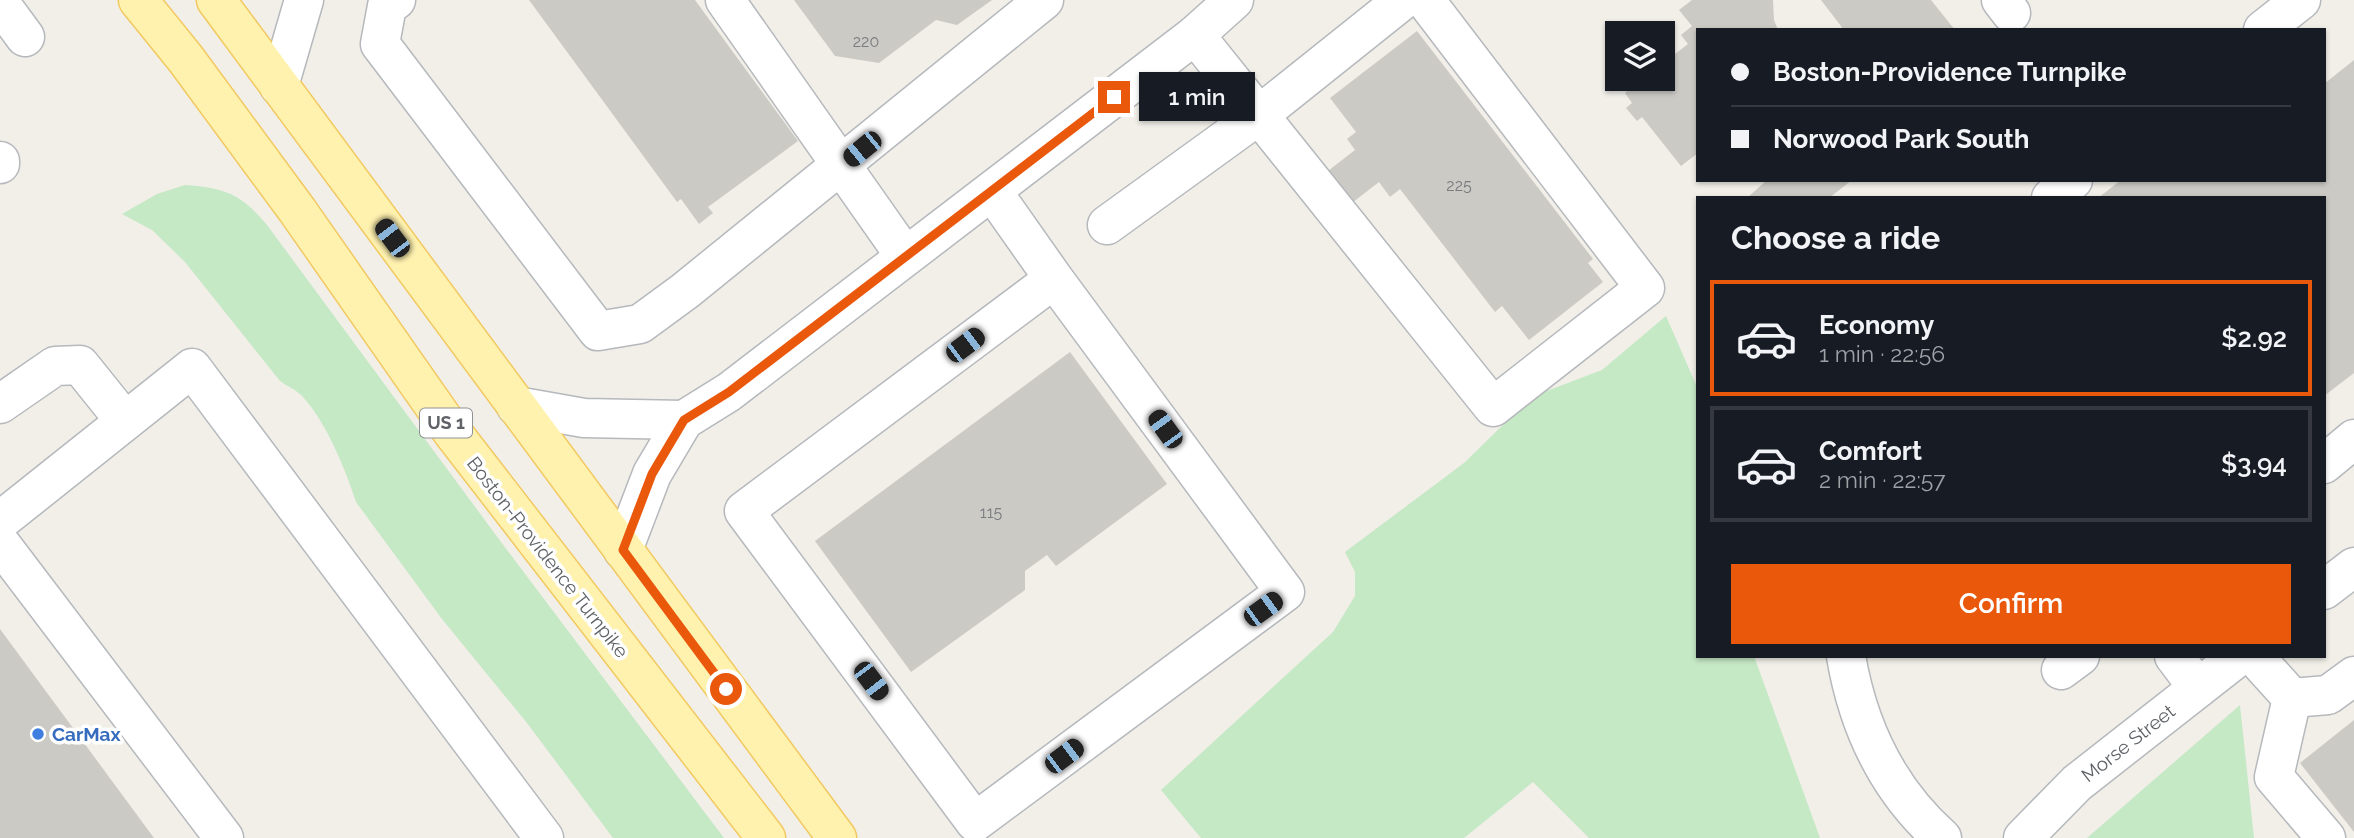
<!DOCTYPE html>
<html lang="en">
<head>
<meta charset="utf-8">
<style>
	:root { --surface:#171b24; --page:#242831; --text:#f1f3f6; --muted:#9ea1a6; --line:#363941; --accent:#ea580c }
	body { margin:0; font-family:Raleway,sans-serif; background:var(--page); color:var(--text); height:100vh; display:flex; flex-direction:column; font-size:26px; white-space:nowrap }
	* { box-sizing:border-box; margin:0 }
	p { font-size:23px; color:var(--muted) }
	.icon { flex:none; width:38px; height:38px; fill:none; stroke:currentColor; stroke-width:2; stroke-linecap:round; stroke-linejoin:round }
	.map { position:relative; flex:1; overflow:hidden }
	.panel { position:absolute; left:1696px; top:196px; width:630px; height:462px; display:flex; flex-direction:column; background:var(--surface); border-radius:0px; box-shadow:0 2px 5px #0004 }
	.panel>* { flex:none }
	.banner { position:absolute; left:1696px; top:28px; width:630px; height:154px; border-radius:0px; box-shadow:0 2px 5px #0004; display:grid; align-content:center; height:154px; padding:0 35px; background:var(--surface) }
	.controls { position:absolute; left:1605px; top:21px; display:grid; gap:14px }
	.controls a { display:grid; place-items:center; width:70px; height:70px; border-radius:0px; background:var(--surface); box-shadow:0 2px 5px #0004; font-size:35px }
	.end { position:absolute; width:32px; height:32px; margin:-16px; border:9px solid #ea580c; background:#fff; box-shadow:0 0 0 4px #fff }
	.from { border-radius:50% }
	.bubble { position:absolute; height:49px; border-radius:0px; background:var(--surface); box-shadow:0 2px 5px #0004; font-size:23px; font-weight:600; line-height:49px; text-align:center }
	.car { position:absolute; width:21px; height:42px; margin:-21px -10px; border-radius:9px; box-shadow:0 0 5px 2px #0007; background:linear-gradient(#222 24%,#8ab4d8 0 40%,#222 0 76%,#8ab4d8 0 86%,#222 0) }
	.banner b { display:flex; align-items:center; gap:24px; height:66px; font-size:26px }
	.banner b+b { border-top:2px solid var(--line) }
	.banner i { width:18px; height:18px; background:var(--text) }
	ul { padding:0; list-style:none }
	li { display:flex; align-items:center; gap:21px; height:116px; margin:0 14px 10px; padding:0 21px; border:4px solid var(--line); border-radius:0px }
	li div { flex:1 }
	li b { display:block; font-size:26px }
	li em { font-style:normal; font-weight:600 }
	li.current { border-color:var(--accent) }
	li>.icon { width:63px; height:63px; stroke-width:1.5 }
	h2 { padding:0 35px; font-size:32px; line-height:84px }
	.action { display:flex; gap:14px; margin-top:auto; padding:14px 35px }
	.action a { flex:1; height:80px; border-radius:0px; background:var(--accent); color:#fff; font-size:28px; font-weight:600; line-height:80px; text-align:center }
	.map>svg:first-child { display:block }
</style>
</head>
<body>
<div class="map">
<svg width="2354" height="838" viewBox="0 0 2354 838">
	<rect width="100%" height="100%" fill="#f1efe8"/>
	<g fill="#c5e8c5">
		<path d="M 185,185 C 226,188 241,194 267,225 L 498,538 L 724,838 L 613,838 L 527,723 L 442,619 L 356,502 C 345,468 327,424 303,397 C 297,390 287,386 280,381 L 185,262 L 152,230 L 122,214 L 157,194 Z"/>
		<polygon points="1666,316 1697,387 1698,656 1754,656 1820,838 1589,838 1533,782 1464,838 1201,838 1161,790 1333,632 1355,596 1355,572 1345,552 1464,463 1507,421 1544,392 1602,370"/>
		<polygon points="2240,705 2254,838 2087,838"/>
	</g>
	<g fill="#cccac5">
		<polygon points="529,0 695,0 798,141 708,207 713,213 699,224 681,199 677,202"/>
		<polygon points="794,0 992,0 957,25 936,20 879,63 835,56"/>
		<polygon points="1692,0 1773,0 1774,20 1778,30 1698,30 1698,153 1681,166 1642,117 1637,121 1626,108 1632,103 1625,93 1643,79 1662,79 1662,64 1688,44 1681,35 1692,26 1679,10"/>
		<polygon points="1821,0 1931,0 1955,30 1844,30"/>
		<polygon points="1417,31 1593,259 1588,263 1603,282 1529,340 1502,306 1495,312 1400,189 1390,197 1379,182 1348,206 1324,174 1355,150 1347,139 1356,132 1330,98"/>
		<polygon points="2354,60 2354,373 2324,396 2324,198 2098,198 2121,180 2324,180 2324,84"/>
		<polygon points="1767,180 1852,180 1829,198 1747,198"/>
		<polygon points="1070,352 1167,484 1056,566 1047,555 1025,571 1025,590 911,672 815,541"/>
		<polygon points="0,629 154,838 0,838"/>
		<polygon points="2354,720 2354,832 2300,763"/>
	</g>
	<g fill="none" stroke-linecap="round" stroke-linejoin="round">
		<g stroke="#b5b8bc" stroke-width="41">
			<g id="minor">
				<polyline points="396,0 387,6 380,44 598,331 640,324 685,291 1044,0"/>
				<polyline points="725,0 905,256"/>
				<polyline points="2001,0 2011,13"/>
				<polyline points="0,3 25,37"/>
				<polyline points="2263,30 2301,0"/>
				<polyline points="1195,35 1493,407 1645,288 1425,0"/>
				<polyline points="279,86 304,0"/>
				<polyline points="0,161 0,164"/>
				<polyline points="992,191 1054,279 1285,592 975,822 744,511 1054,279"/>
				<polyline points="2051,198 2073,180"/>
				<polyline points="1107,225 1259,115 1403,0"/>
				<polyline points="0,404 55,366 80,365 125,421"/>
				<polyline points="516,406 584,418 684,420"/>
				<polyline points="2324,464 2354,439"/>
				<polyline points="0,521 192,368 544,838"/>
				<polyline points="0,543 224,838"/>
				<polyline points="623,550 652,474 684,420 729,392 1195,35 1234,0"/>
				<polyline points="2324,590 2354,567"/>
				<path d="M 1846,656 C 1858,727 1888,790 1942,838"/>
				<polyline points="2174,656 2198,688"/>
				<polyline points="2254,656 2292,698 2274,777 2326,838"/>
				<polyline points="2061,670 2080,656"/>
				<polyline points="2292,698 2328,695 2354,676"/>
				<polyline points="2023,838 2077,783 2239,656"/>
			</g>
		</g>
		<g stroke="#f2c960" stroke-width="41">
			<g id="major">
				<polyline points="138,0 185,58 297,210 453,433 766,838"/>
				<polyline points="216,0 837,838"/>
			</g>
		</g>
		<use href="#minor" stroke="#fff" stroke-width="38"/>
		<use href="#major" stroke="#fff2af" stroke-width="38"/>
	</g>
	<g fill="none" stroke-linecap="round" stroke-linejoin="round">
		<polyline stroke="#ea580c" stroke-width="9" points="726,689 623,550 652,474 684,420 729,392 1114,97"/>
	</g>
	<circle fill="#3f7fe0" stroke="#fff" stroke-width="2.5" cx="38" cy="734" r="7"/>
	<g text-anchor="middle" stroke-width="7" stroke-linejoin="round" paint-order="stroke">
		<g font-size="16" fill="#7a7d7f">
			<text x="866" y="47">220</text>
			<text x="1459" y="191">225</text>
			<text x="991" y="518">115</text>
		</g>
		<rect fill="#fff" stroke="#8f9295" stroke-width="2" x="420" y="408.5" width="52" height="29" rx="5"/>
		<g font-size="18" font-weight="bold" fill="#5f6368">
			<text x="446" y="429">US 1</text>
		</g>
		<g font-size="19" fill="#5f6368" stroke="#fff">
			<text transform="translate(548 557) rotate(52)" y="7">Boston-Providence Turnpike</text>
			<text transform="translate(2128 743) rotate(-38)" y="7">Morse Street</text>
		</g>
		<g font-size="19" font-weight="bold" fill="#366cbe" stroke="#fff" text-anchor="start">
			<text x="52" y="741">CarMax</text>
		</g>
	</g>
</svg>
<div class="controls">
<a><svg class="icon" aria-label="layers" viewBox="0 0 24 24"><path d="M12 4l9 5-9 5-9-5zM3 14l9 5 9-5"/></svg></a>
</div>
<i class="end from" style="left:726px;top:689px"></i>
<i class="end" style="left:1114px;top:97px"></i>
<div class="bubble" style="left:1139px;top:72px;width:116px">1 min</div>
<i class="car" style="left:862px;top:149px;rotate:231deg"></i>
<i class="car" style="left:392px;top:238px;rotate:323deg"></i>
<i class="car" style="left:965px;top:345px;rotate:53deg"></i>
<i class="car" style="left:1165px;top:429px;rotate:324deg"></i>
<i class="car" style="left:1263px;top:609px;rotate:54deg"></i>
<i class="car" style="left:871px;top:681px;rotate:143deg"></i>
<i class="car" style="left:1064px;top:756px;rotate:53deg"></i>
<div class="banner">
<b><i class="from"></i>Boston-Providence Turnpike</b>
<b><i></i>Norwood Park South</b>
</div>
<section class="panel">
<h2>Choose a ride</h2>
<ul>
<li class="current"><svg class="icon" aria-label="car" viewBox="0 0 24 24"><path d="M5 17H2v-5l4-1 3-4h7l3 4 3 1v5h-3M9 17h6M6 11h13"/><circle cx="7" cy="17" r="2"/><circle cx="17" cy="17" r="2"/></svg><div><b>Economy</b><p>1 min · 22:56</p></div><em>$2.92</em></li>
<li><svg class="icon" aria-label="car" viewBox="0 0 24 24"><path d="M5 17H2v-5l4-1 3-4h7l3 4 3 1v5h-3M9 17h6M6 11h13"/><circle cx="7" cy="17" r="2"/><circle cx="17" cy="17" r="2"/></svg><div><b>Comfort</b><p>2 min · 22:57</p></div><em>$3.94</em></li>
</ul>
<div class="action"><a>Confirm</a></div>
</section>
</div>
</body>
</html>
